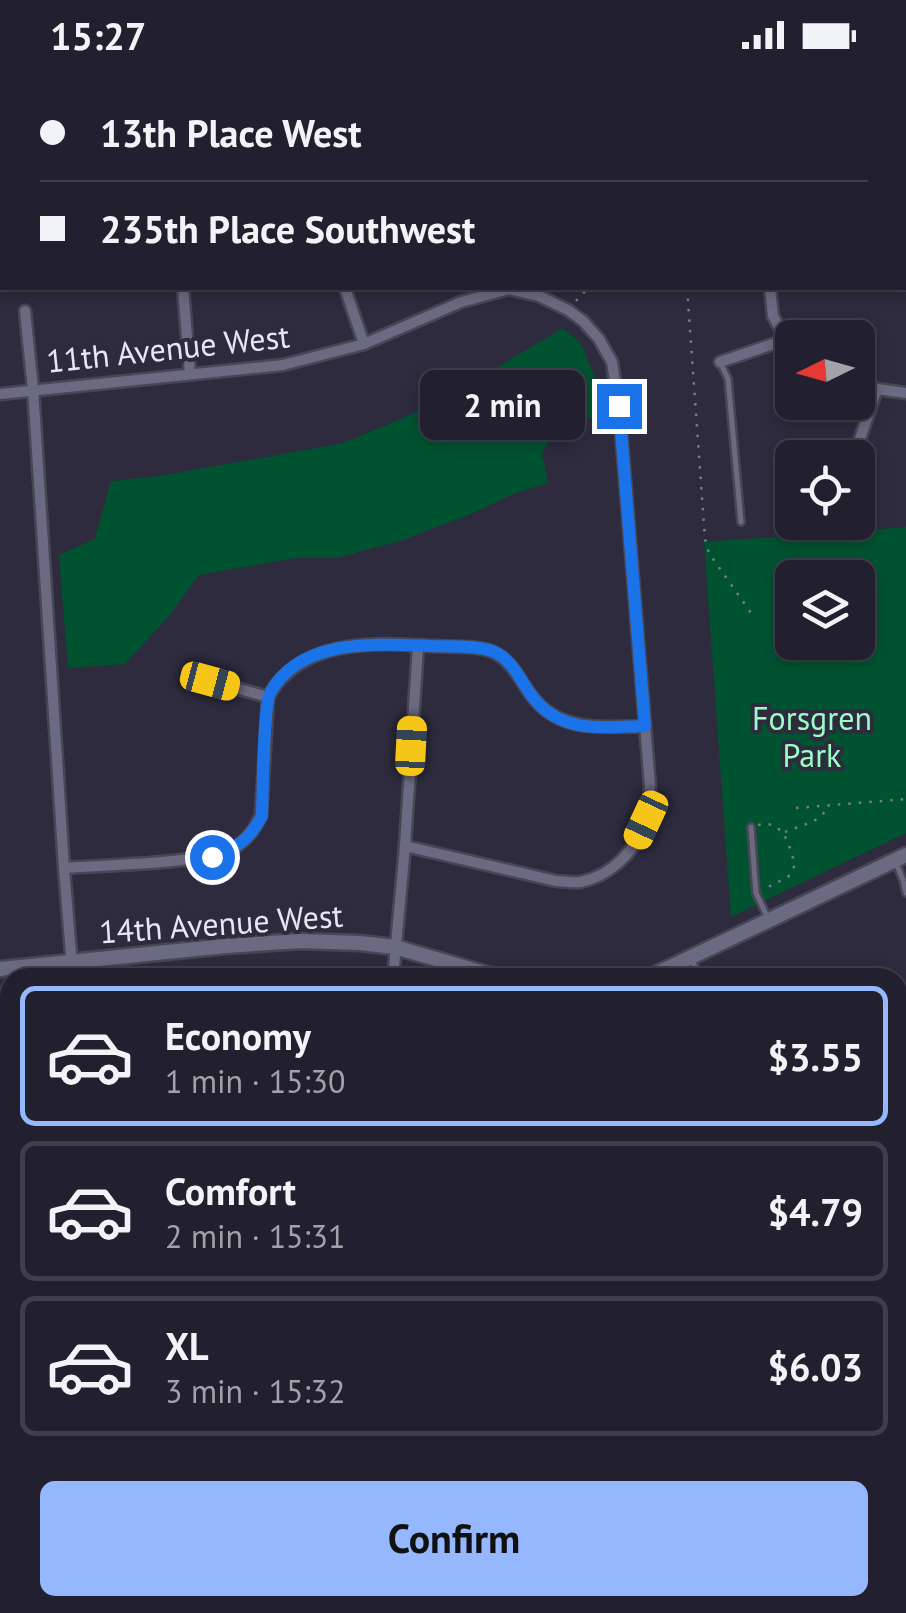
<!DOCTYPE html>
<html lang="en">
<head>
<meta charset="utf-8">
<style>
	:root { --surface:#22202e; --page:#2e2d3a; --text:#f1f3f6; --muted:#a2a3aa; --line:#3f3e4a; --accent:#95b7fd }
	body { margin:0; font-family:"PT Sans",sans-serif; background:var(--page); color:var(--text); height:100vh; display:flex; flex-direction:column; font-size:38px; white-space:nowrap }
	* { box-sizing:border-box; margin:0 }
	p { font-size:32px; color:var(--muted) }
	.icon { flex:none; width:55px; height:55px; fill:none; stroke:currentColor; stroke-width:2; stroke-linecap:round; stroke-linejoin:round }
	.map { position:relative; flex:1; overflow:hidden }
	.drawer { position:absolute; left:0px; top:898px; width:908px; height:648px; display:flex; flex-direction:column; background:var(--surface); border-radius:30px 30px 0 0; box-shadow:0 5px 15px #0003,0 0 0 2px var(--line) }
	.drawer>* { flex:none }
	.hud { position:absolute; left:0px; top:0px; width:908px; height:220px; box-shadow:0 5px 15px #0003,0 0 0 2px var(--line); display:grid; align-content:center; height:220px; padding:0 40px; background:var(--surface) }
	.needle { width:65px; rotate:265deg }
	.controls { position:absolute; left:775px; top:250px; display:grid; gap:20px }
	.controls a { display:grid; place-items:center; width:100px; height:100px; border-radius:15px; background:var(--surface); box-shadow:0 5px 15px #0003,0 0 0 2px var(--line); font-size:50px }
	.end { position:absolute; width:45px; height:45px; margin:-22px; border:12px solid #1a73e8; background:#fff; box-shadow:0 0 0 5px #fff }
	.from { border-radius:50% }
	.bubble { position:absolute; height:70px; border-radius:15px; background:var(--surface); box-shadow:0 5px 15px #0003,0 0 0 2px var(--line); font-size:32px; font-weight:700; line-height:70px; text-align:center }
	.car { position:absolute; width:30px; height:60px; margin:-30px -15px; border-radius:12px; box-shadow:0 0 8px 2px #0007; background:linear-gradient(#f5c518 24%,#345 0 40%,#f5c518 0 76%,#345 0 86%,#f5c518 0) }
	.hud b { display:flex; align-items:center; gap:35px; height:95px; font-size:38px }
	.hud b+b { border-top:2px solid var(--line) }
	.hud i { width:25px; height:25px; background:var(--text) }
	ul { padding:18px 0 0; list-style:none }
	li { display:flex; align-items:center; gap:30px; height:140px; margin:0 20px 15px; padding:0 20px; border:5px solid var(--line); border-radius:15px }
	li div { flex:1 }
	li b { display:block; font-size:38px }
	li em { font-style:normal; font-weight:700 }
	li.on { border-color:var(--accent) }
	li>.icon { width:90px; height:90px; stroke-width:1.5 }
	.action { display:flex; gap:20px; margin-top:auto; padding:20px 40px }
	.action a { flex:1; height:115px; border-radius:15px; background:var(--accent); color:#111; font-size:40px; font-weight:700; line-height:115px; text-align:center }
	.status { display:flex; justify-content:space-between; align-items:center; height:70px; padding:0 50px; background:var(--surface); direction:ltr }
	.status svg { height:28px; fill:currentColor }
	.map>svg:first-child { display:block }
</style>
</head>
<body>
<div class="status"><b>15:27</b><svg viewBox="0 0 49 12"><path d="M0 12V9h3v3zM5 12V6h3v6zM10 12V3h3v9zM15 12V0h3v12zM26 1h20v11H26zM47 4h2v5h-2z"/></svg></div>
<div class="map">
<svg width="906" height="1543" viewBox="0 0 906 1543">
	<rect width="100%" height="100%" fill="#2d2b3d"/>
	<g fill="#005231" fill-rule="evenodd">
		<polygon points="563,258 581,273 609,344 558,355 542,383 548,413 518,422 469,445 403,470 337,488 296,488 199,505 168,547 125,594 68,598 59,485 95,469 111,411 160,406 344,373 436,334"/>
		<path d="M 906,457 L 906,763 L 731,847 L 704,472 ZM 792,508 L 858,508 L 858,572 L 792,572 Z"/>
	</g>
	<g fill="none" stroke-linecap="round" stroke-linejoin="round">
		<g stroke="#2c8ba4" stroke-width="4">
			<polyline points="898,978 906,977"/>
			<polyline points="0,1428 10,1427"/>
			<polyline points="351,1535 352,1543"/>
		</g>
		<g stroke="#474655" stroke-width="10">
			<g id="lane">
				<polyline points="720,292 728,309 741,452"/>
				<polyline points="751,757 756,823 767,846"/>
				<polyline points="896,793 903,810 906,823"/>
				<polyline points="692,890 700,908"/>
				<polyline points="460,1535 461,1543"/>
			</g>
		</g>
		<g stroke="#474655" stroke-width="15">
			<g id="street">
				<polyline points="757,0 757,2"/>
				<polyline points="184,2 185,0"/>
				<polyline points="592,2 592,0"/>
				<polyline points="905,33 906,32"/>
				<polyline points="0,88 2,88"/>
				<polyline points="183,218 190,304"/>
				<polyline points="345,218 364,274"/>
				<polyline points="770,218 773,246 792,280"/>
				<polyline points="25,241 33,319 64,798 73,908"/>
				<polyline points="720,292 785,270"/>
				<polyline points="858,312 877,319 906,323"/>
				<path d="M 0,324 L 283,295 L 364,274 L 461,232 L 509,219 L 539,226 L 568,240 L 583,251 L 599,269 L 612,292 L 619,336 L 650,716 C 649,726 649,738 646,748 C 639,778 612,806 580,812 C 573,813 564,811 556,811 L 405,776"/>
				<polyline points="860,369 877,319"/>
				<polyline points="211,611 268,627"/>
				<path d="M 268,627 C 272,621 276,613 282,608 C 321,567 385,574 436,576 C 452,577 484,575 497,584 C 516,595 522,616 536,631 C 564,663 607,657 645,656"/>
				<path d="M 64,798 C 100,795 212,794 237,776 C 249,768 255,758 261,746 L 268,627"/>
				<polyline points="393,908 405,776 418,576"/>
				<polyline points="709,1535 710,1543"/>
				<polyline points="119,1543 124,1535"/>
			</g>
		</g>
		<g stroke="#474655" stroke-width="19">
			<g id="secondary">
				<polyline points="0,899 226,876 300,871 360,873 395,877 501,908"/>
				<polyline points="647,908 906,785"/>
				<polyline points="0,1506 10,1508"/>
				<polyline points="898,1529 906,1529"/>
				<polyline points="80,1535 96,1543"/>
				<polyline points="721,1543 817,1535"/>
			</g>
		</g>
		<g stroke="#7c7a89" stroke-width="2.5" stroke-dasharray="2.5 8" stroke-linecap="butt">
			<polyline points="673,0 674,2"/>
			<polyline points="905,130 906,128"/>
			<polyline points="905,187 906,195"/>
			<polyline points="687,218 705,469 709,483 751,543"/>
			<polyline points="576,231 588,218"/>
			<polyline points="796,738 906,729"/>
			<path d="M 758,755 C 784,749 789,775 795,795 L 788,807 L 762,820"/>
			<polyline points="785,762 814,751 830,738"/>
			<polyline points="898,1334 906,1335"/>
		</g>
		<use href="#lane" stroke="#6c6a80" stroke-width="5"/>
		<use href="#street" stroke="#6c6a80" stroke-width="10"/>
		<use href="#secondary" stroke="#6c6a80" stroke-width="14"/>
	</g>
	<g fill="none" stroke-linecap="round" stroke-linejoin="round">
		<path stroke="#1a73e8" stroke-width="12" d="M 212,787 C 238,777 248,771 262,746 C 263,723 263,638 270,623 C 300,567 378,574 431,576 C 450,577 473,575 492,581 C 515,589 522,617 537,632 C 565,664 607,657 645,656 L 619,336"/>
	</g>
	<g text-anchor="middle" stroke-width="8" stroke-linejoin="round" paint-order="stroke">
		<g font-size="32" fill="#e7e6f2" stroke="#2d2b3d">
			<text transform="translate(168 279) rotate(-6)" y="11">11th Avenue West</text>
			<text transform="translate(221 854) rotate(-4)" y="11">14th Avenue West</text>
		</g>
		<g font-size="32" fill="#9dfbc6" stroke="#2d2b3d">
			<text x="812" y="660">Forsgren<tspan x="812" dy="37">Park</tspan></text>
		</g>
	</g>
</svg>
<div class="controls">
<a><svg class="needle" viewBox="-14 -14 28 28"><path d="M0-13l5 13h-10z" fill="#e53935"/><path d="M0 13l5-13h-10z" fill="#a2a3aa"/></svg></a>
<a><svg class="icon" aria-label="locate" viewBox="0 0 24 24"><circle cx="12" cy="12" r="6"/><path d="M12 2v4M12 18v4M2 12h4M18 12h4"/></svg></a>
<a><svg class="icon" aria-label="layers" viewBox="0 0 24 24"><path d="M12 4l9 5-9 5-9-5zM3 14l9 5 9-5"/></svg></a>
</div>
<i class="end from" style="left:212px;top:787px"></i>
<i class="end" style="left:619px;top:336px"></i>
<div class="bubble" style="left:420px;top:300px;width:165px">2 min</div>
<i class="car" style="left:210px;top:611px;rotate:105deg"></i>
<i class="car" style="left:411px;top:676px;rotate:3deg"></i>
<i class="car" style="left:646px;top:750px;rotate:205deg"></i>
<div class="hud">
<b><i class="from"></i>13th Place West</b>
<b><i></i>235th Place Southwest</b>
</div>
<section class="drawer">
<ul>
<li class="on"><svg class="icon" aria-label="car" viewBox="0 0 24 24"><path d="M5 17H2v-5l4-1 3-4h7l3 4 3 1v5h-3M9 17h6M6 11h13"/><circle cx="7" cy="17" r="2"/><circle cx="17" cy="17" r="2"/></svg><div><b>Economy</b><p>1 min · 15:30</p></div><em>$3.55</em></li>
<li><svg class="icon" aria-label="car" viewBox="0 0 24 24"><path d="M5 17H2v-5l4-1 3-4h7l3 4 3 1v5h-3M9 17h6M6 11h13"/><circle cx="7" cy="17" r="2"/><circle cx="17" cy="17" r="2"/></svg><div><b>Comfort</b><p>2 min · 15:31</p></div><em>$4.79</em></li>
<li><svg class="icon" aria-label="car" viewBox="0 0 24 24"><path d="M5 17H2v-5l4-1 3-4h7l3 4 3 1v5h-3M9 17h6M6 11h13"/><circle cx="7" cy="17" r="2"/><circle cx="17" cy="17" r="2"/></svg><div><b>XL</b><p>3 min · 15:32</p></div><em>$6.03</em></li>
</ul>
<div class="action"><a>Confirm</a></div>
</section>
</div>
</body>
</html>
